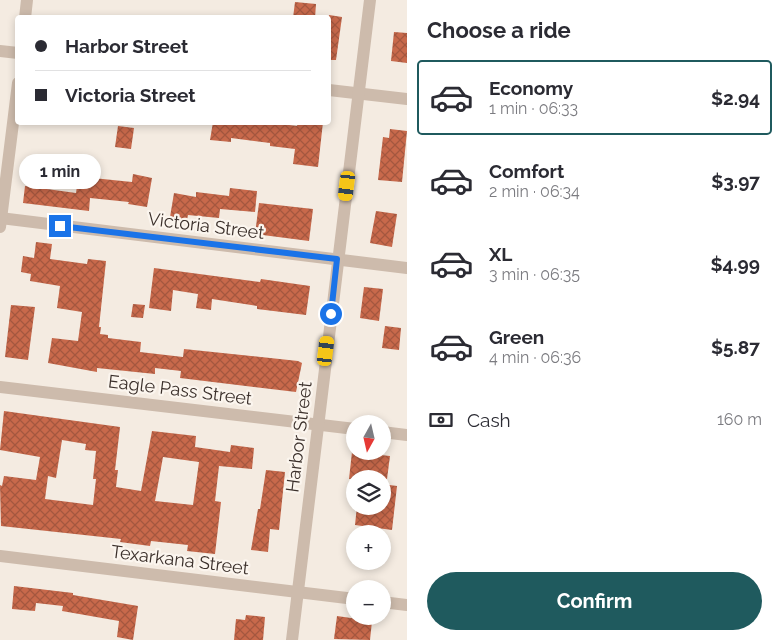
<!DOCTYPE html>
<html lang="en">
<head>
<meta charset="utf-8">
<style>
	:root { --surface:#fff; --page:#f2f2f3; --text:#2b2b33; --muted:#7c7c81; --line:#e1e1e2; --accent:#1f5a5e }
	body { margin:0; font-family:Raleway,sans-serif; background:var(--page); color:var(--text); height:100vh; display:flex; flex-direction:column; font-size:19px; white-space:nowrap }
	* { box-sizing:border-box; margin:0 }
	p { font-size:16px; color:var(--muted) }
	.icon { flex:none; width:28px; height:28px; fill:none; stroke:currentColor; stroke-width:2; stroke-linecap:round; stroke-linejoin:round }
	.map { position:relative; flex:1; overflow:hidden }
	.sheet { display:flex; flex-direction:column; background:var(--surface); width:375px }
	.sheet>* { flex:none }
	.top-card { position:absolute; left:15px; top:15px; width:316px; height:110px; border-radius:5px; box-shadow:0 2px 8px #0003; display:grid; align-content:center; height:110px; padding:0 20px; background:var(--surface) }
	.needle { width:32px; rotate:188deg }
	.tools { position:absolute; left:346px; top:415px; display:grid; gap:10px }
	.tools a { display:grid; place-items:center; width:45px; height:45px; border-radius:50%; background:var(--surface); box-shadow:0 2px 8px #0003; font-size:25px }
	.end { position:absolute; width:22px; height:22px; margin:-11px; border:6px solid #1a73e8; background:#fff; box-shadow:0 0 0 2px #fff }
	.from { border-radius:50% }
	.bubble { position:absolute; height:35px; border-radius:18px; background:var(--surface); box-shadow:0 2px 8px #0003; font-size:16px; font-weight:700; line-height:35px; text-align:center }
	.car { position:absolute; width:15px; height:30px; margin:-15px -8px; border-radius:6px; box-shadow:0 0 4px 1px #0007; background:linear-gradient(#f5c518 24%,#345 0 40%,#f5c518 0 76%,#345 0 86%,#f5c518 0) }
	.top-card b { display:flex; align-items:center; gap:18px; height:48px; font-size:19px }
	.top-card b+b { border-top:1px solid var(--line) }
	.top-card i { width:12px; height:12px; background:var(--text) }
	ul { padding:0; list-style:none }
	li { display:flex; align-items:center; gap:15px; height:75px; margin:0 10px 8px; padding:0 10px; border:2px solid transparent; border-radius:5px }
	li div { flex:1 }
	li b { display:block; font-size:19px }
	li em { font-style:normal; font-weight:700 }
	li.selected { border-color:var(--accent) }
	li>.icon { width:45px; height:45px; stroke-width:1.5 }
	h2 { padding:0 20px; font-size:22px; line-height:60px }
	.pay { display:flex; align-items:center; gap:12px; height:55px; padding:0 20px; font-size:19px }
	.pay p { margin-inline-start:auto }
	.primary-button { display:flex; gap:10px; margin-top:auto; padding:10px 20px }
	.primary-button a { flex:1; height:58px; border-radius:30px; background:var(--accent); color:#fff; font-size:20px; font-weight:700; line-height:58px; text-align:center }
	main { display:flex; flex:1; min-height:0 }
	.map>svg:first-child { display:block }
</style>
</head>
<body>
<main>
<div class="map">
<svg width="407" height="640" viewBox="0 0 407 640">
	<defs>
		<pattern id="building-cross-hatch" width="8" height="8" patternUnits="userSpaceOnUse" patternTransform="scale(1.25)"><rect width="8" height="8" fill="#c8694b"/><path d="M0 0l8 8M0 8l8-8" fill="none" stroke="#a4573f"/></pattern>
	</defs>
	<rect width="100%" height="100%" fill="#f4ebe1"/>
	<g fill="url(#building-cross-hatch)" fill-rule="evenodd">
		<polygon points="295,2 316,4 315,18 293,18"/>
		<polygon points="329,15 342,17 336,60 329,60"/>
		<polygon points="394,32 407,33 407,63 391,61"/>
		<polygon points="213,122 266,122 297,126 298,122 323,122 318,167 293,164 295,149 270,146 270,143 231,138 231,142 210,140"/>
		<polygon points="118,126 134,128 131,149 115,147"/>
		<polygon points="390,129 407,131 402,182 378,180 383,137 389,138"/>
		<polygon points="80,165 94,167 93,178 132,182 133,174 152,178 147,207 128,204 129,202 90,198 89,211 23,203 25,186 76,193"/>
		<polygon points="230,188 257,191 255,212 220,209 219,218 188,215 187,220 170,217 174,193 196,197 196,192 229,196"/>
		<polygon points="259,203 313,209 309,241 255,234"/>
		<polygon points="376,211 397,214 392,247 370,243"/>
		<polygon points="36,242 52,244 50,259 87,264 88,259 106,261 99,327 101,327 100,334 108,335 108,338 141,342 140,352 183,357 184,349 298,361 302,363 296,392 180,378 181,371 155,368 155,374 97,368 97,372 48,363 52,338 78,341 82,312 57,308 60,286 30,281 31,274 21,272 23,256 34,258"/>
		<polygon points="154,268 260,282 261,279 310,286 306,315 257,309 257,306 212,299 211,310 196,308 198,294 173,290 171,311 149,308"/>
		<polygon points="364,287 383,289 379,321 360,318"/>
		<polygon points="133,304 145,305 143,318 131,317"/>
		<polygon points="11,305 35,307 28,360 5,357"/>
		<polygon points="385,326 401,328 399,350 382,348"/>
		<path d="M 4,411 L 120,427 L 115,470 L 118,470 L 116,487 L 141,491 L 152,431 L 196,436 L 195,447 L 230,452 L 231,445 L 254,448 L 252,469 L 219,466 L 215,501 L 221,502 L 215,554 L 187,551 L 188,545 L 151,541 L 150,546 L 120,542 L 121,539 L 1,526 L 0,485 L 2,486 L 4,476 L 36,480 L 40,457 L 0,450 ZM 62,440 L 86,444 L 85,450 L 96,451 L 93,479 L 96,479 L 93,505 L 45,499 L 48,476 L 56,478 ZM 163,457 L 199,462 L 193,505 L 155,501 Z"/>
		<polygon points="352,452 390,456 387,479 349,479"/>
		<polygon points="266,470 285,472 279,530 270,529 268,552 251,550 258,509 260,509"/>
		<polygon points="382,484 397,486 392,530 355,525 357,506 382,506"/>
		<polygon points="14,586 73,593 73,595 138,606 133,640 117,637 119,621 62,611 63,606 36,603 35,611 12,609"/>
		<polygon points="246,615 265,617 263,640 234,640 236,619 245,620"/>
		<polygon points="337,616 372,621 370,640 334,639"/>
	</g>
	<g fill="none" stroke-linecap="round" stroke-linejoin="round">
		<g stroke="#cdbbac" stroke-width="12">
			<polyline points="25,18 27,0"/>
			<polyline points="0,51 18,53"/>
			<polyline points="329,90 407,99"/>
			<polyline points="0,218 407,268"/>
			<polyline points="0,227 18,83"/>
			<polyline points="0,387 355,429"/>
			<polyline points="382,432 407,435"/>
			<polyline points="0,556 355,599"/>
			<polyline points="382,602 407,605"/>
			<polyline points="292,640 370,0"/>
		</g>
	</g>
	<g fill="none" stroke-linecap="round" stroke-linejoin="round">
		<polyline stroke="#1a73e8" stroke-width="6" points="60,226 337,259 331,314"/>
	</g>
	<g text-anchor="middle" stroke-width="4.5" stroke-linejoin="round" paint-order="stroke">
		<g font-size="18" fill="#3b302b" stroke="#fbf5ee">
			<text transform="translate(206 226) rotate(7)" y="6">Victoria Street</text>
			<text transform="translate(180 390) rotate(7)" y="6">Eagle Pass Street</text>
			<text transform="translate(299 437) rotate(-83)" y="6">Harbor Street</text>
			<text transform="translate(180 560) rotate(7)" y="6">Texarkana Street</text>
		</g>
	</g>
</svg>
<div class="tools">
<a><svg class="needle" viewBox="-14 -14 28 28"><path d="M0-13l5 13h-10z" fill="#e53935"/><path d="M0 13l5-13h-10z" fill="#7c7c81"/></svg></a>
<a><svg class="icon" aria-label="layers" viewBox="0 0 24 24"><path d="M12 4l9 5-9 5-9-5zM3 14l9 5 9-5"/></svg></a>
<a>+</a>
<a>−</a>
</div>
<i class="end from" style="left:331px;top:314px"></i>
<i class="end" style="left:60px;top:226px"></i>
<div class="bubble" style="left:19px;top:154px;width:82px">1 min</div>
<i class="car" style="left:347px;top:186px;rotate:187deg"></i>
<i class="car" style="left:326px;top:351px;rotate:7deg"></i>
<div class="top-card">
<b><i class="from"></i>Harbor Street</b>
<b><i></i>Victoria Street</b>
</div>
</div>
<section class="sheet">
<h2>Choose a ride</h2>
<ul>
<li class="selected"><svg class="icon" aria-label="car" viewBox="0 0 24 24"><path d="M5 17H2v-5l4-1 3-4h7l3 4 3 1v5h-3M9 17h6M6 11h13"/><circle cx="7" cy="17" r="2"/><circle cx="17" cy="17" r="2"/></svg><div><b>Economy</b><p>1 min · 06:33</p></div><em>$2.94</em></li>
<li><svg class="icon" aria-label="car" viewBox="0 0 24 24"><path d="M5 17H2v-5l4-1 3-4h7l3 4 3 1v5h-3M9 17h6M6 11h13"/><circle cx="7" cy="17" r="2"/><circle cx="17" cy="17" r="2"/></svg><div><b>Comfort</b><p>2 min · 06:34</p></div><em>$3.97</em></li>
<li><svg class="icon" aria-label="car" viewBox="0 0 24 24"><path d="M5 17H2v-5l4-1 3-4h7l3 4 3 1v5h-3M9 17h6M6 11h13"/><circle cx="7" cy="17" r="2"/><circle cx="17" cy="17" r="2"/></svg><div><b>XL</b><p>3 min · 06:35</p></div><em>$4.99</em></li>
<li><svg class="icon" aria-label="car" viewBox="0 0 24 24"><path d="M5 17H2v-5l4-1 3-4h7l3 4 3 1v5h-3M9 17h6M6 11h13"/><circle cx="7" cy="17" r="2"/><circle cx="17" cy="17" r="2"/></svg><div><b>Green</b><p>4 min · 06:36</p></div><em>$5.87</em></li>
</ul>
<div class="pay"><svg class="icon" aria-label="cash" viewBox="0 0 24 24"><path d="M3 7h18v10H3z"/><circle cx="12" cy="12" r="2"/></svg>Cash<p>160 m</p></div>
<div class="primary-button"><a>Confirm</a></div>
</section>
</main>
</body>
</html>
